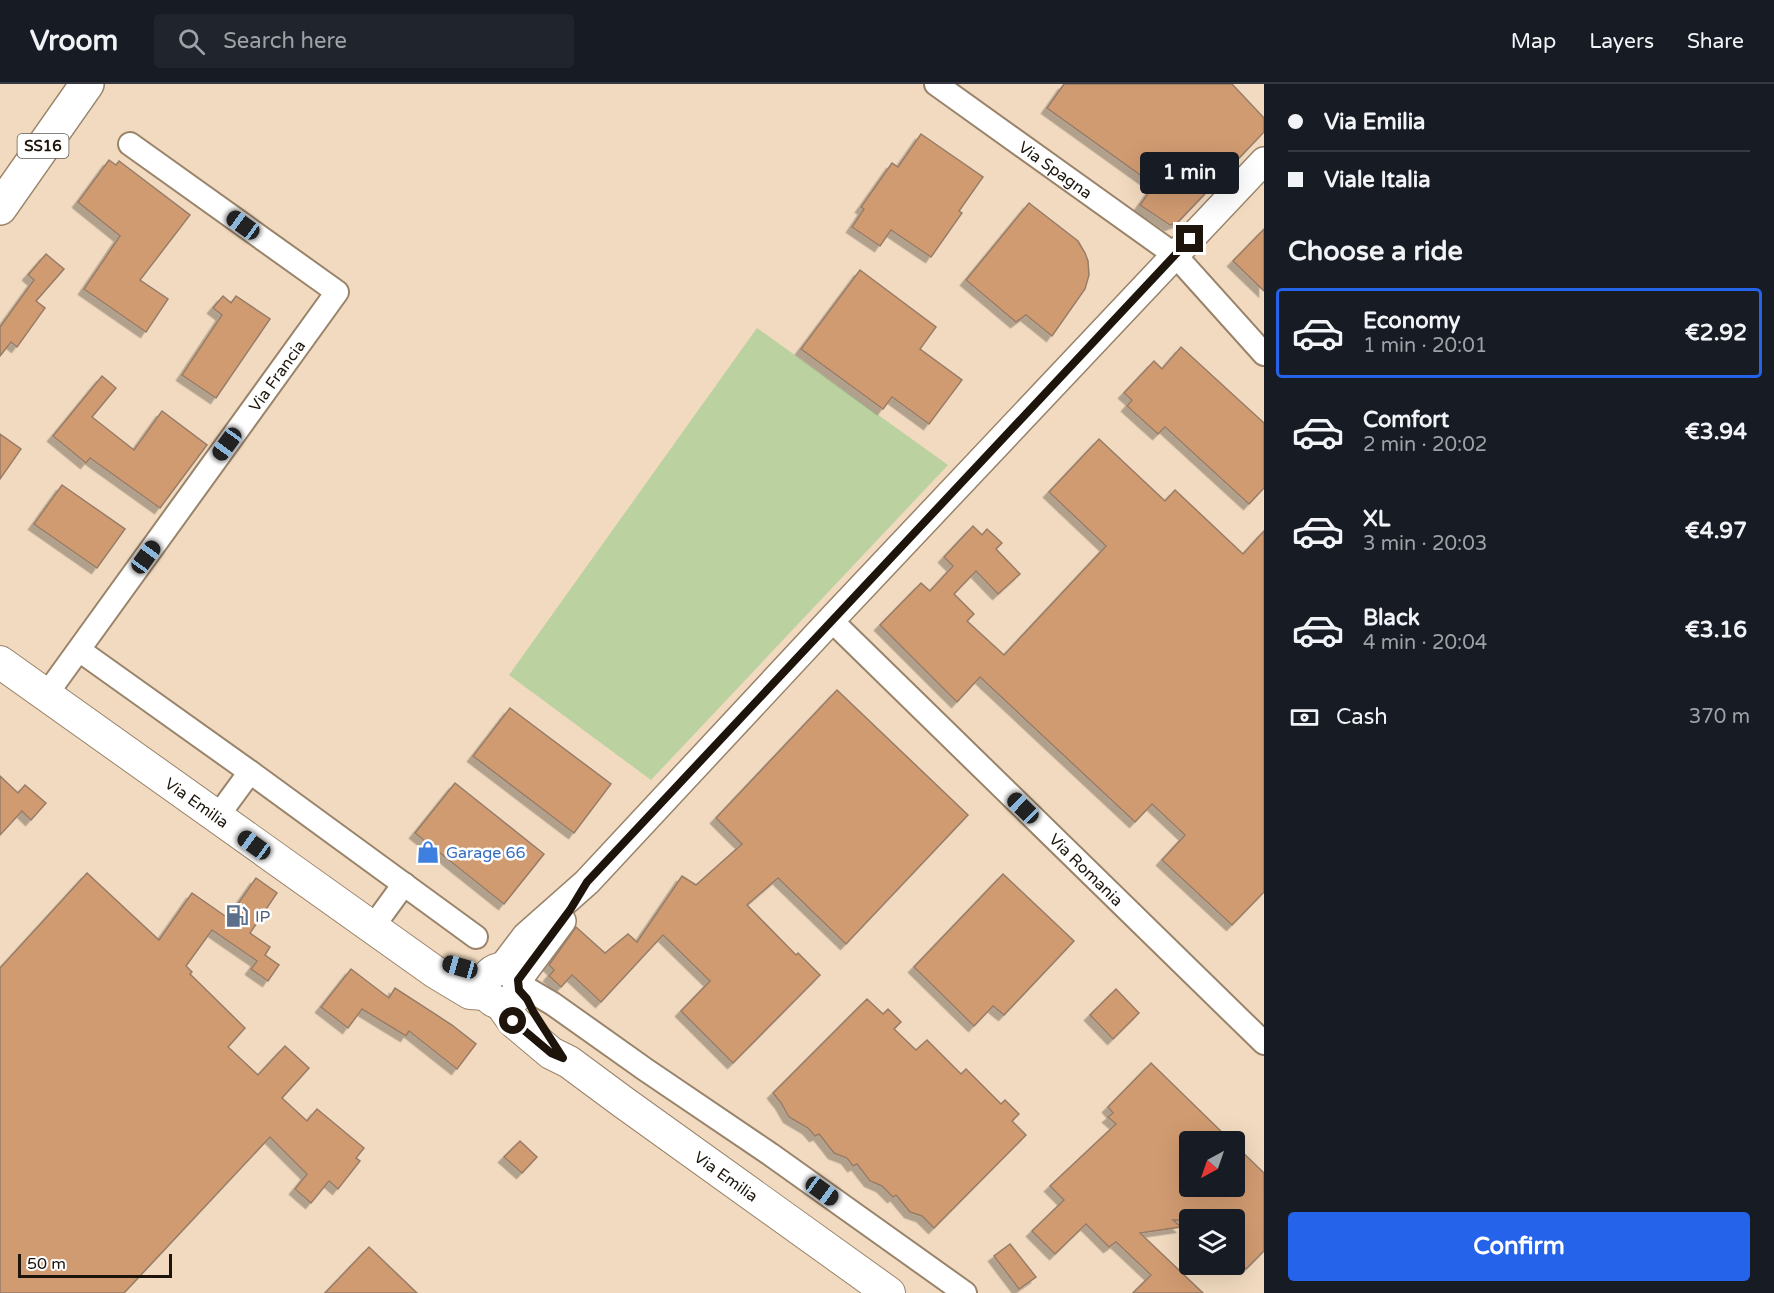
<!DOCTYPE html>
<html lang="en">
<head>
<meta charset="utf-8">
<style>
	:root { --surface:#171b24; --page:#20242c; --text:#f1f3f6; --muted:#9ea1a6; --line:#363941; --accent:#2563eb }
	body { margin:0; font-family:"Varela Round",sans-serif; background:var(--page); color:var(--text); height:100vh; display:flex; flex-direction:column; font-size:22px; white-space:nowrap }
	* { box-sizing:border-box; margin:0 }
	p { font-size:20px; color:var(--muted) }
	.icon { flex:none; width:33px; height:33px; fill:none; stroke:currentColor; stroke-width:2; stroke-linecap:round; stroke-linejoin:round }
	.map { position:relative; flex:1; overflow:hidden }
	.side { display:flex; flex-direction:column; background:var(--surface); width:510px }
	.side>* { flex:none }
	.top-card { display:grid; align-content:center; height:132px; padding:0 24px; background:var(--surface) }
	.needle { width:39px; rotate:220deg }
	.fabs { position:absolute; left:1179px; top:1047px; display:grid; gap:12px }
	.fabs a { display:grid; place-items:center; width:66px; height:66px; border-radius:6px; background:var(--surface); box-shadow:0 6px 24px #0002; font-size:30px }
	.scale { position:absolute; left:18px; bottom:15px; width:154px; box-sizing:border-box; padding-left:6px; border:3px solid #1d150b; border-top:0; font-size:16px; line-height:21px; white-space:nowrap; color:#1d150b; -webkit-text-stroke:4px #fff; paint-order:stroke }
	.end { position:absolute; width:27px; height:27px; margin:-14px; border:8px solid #1d150b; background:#fff; box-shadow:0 0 0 3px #fff }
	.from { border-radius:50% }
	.bubble { position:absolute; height:42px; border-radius:6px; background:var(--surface); box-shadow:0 6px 24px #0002; font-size:20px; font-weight:700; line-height:42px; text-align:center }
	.car { position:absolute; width:18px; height:36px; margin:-18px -9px; border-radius:8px; box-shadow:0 0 4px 2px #0007; background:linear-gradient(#222 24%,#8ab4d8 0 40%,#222 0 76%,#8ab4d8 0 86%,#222 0) }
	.top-card b { display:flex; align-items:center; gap:21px; height:57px; font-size:22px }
	.top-card b+b { border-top:2px solid var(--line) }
	.top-card i { width:15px; height:15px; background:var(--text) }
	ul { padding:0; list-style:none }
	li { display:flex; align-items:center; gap:18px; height:90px; margin:0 12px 9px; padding:0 12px; border:3px solid transparent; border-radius:6px }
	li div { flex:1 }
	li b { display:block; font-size:22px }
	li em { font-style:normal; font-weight:700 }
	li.current { border-color:var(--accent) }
	li>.icon { width:54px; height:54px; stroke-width:1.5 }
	h2 { padding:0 24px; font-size:27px; line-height:72px }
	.pay { display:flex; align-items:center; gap:15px; height:66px; padding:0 24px; font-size:22px }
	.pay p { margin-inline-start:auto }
	.action { display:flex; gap:12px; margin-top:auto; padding:12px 24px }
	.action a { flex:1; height:69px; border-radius:6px; background:var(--accent); color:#fff; font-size:24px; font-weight:700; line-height:69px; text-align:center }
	header { display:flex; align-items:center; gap:36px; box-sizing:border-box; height:84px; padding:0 30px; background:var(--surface); border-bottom:2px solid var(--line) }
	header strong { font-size:28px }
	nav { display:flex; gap:33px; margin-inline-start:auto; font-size:21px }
	.search { width:420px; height:54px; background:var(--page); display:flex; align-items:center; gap:15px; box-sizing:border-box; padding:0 21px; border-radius:6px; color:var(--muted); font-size:22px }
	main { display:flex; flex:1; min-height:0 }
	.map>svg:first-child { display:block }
</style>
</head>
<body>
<header>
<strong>Vroom</strong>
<div class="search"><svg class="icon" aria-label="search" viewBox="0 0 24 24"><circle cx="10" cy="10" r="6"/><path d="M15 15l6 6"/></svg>Search here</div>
<nav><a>Map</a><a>Layers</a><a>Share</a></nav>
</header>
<main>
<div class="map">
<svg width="1264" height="1209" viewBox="0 0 1264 1209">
	<defs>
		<filter id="shadow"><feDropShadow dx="-5.5" dy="5.5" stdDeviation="0" flood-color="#0004"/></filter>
	</defs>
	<rect width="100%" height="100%" fill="#f1dabf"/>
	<polygon fill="#bbd1a0" points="757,244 948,381 651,696 509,591"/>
	<g fill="#d19b71" stroke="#977c68" stroke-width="1.5" filter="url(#shadow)">
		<polygon points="1064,0 1232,0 1264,34 1264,48 1178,138 1170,141 1140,121 1154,101 1047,24"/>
		<polygon points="921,50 983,93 959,127 962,129 931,173 891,146 880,162 852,143 864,125 861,123 892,79 898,83"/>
		<polygon points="109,76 116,81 119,77 190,131 140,196 168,215 146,248 84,205 120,152 78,118"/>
		<polygon points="1029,119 1078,157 1085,169 1088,177 1089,191 1085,205 1052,252 1026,231 1016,238 966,196"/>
		<polygon points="1264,145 1264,207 1233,177"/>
		<polygon points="46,170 64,185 36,217 45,224 17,263 11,258 0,272 0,243 34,196 28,191"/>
		<polygon points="860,186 936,243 920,265 962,296 929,340 892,313 883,325 801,265"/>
		<polygon points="223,212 231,219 236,212 270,235 216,314 182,291 222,231 213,224"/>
		<polygon points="1181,263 1264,339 1264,404 1249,420 1165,343 1158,350 1127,322 1132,316 1124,309 1154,277 1162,285"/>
		<polygon points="102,292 116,304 92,333 134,366 162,327 207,361 160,424 90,374 86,379 53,352"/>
		<polygon points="0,350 21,365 0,395"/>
		<polygon points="1099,355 1165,417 1175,406 1243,470 1264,447 1264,808 1232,841 1162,776 1185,751 1152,720 1135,738 980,593 957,618 880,541 921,499 930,507 953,482 944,473 973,442 982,451 987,445 1002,459 996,465 1020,490 998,510 976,487 954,510 974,530 967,537 1004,571 1106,462 1049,408"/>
		<polygon points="62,401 125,445 97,484 34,440"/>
		<polygon points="837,606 968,731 846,860 778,794 747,821 796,871 798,869 820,891 733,979 681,927 710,897 663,851 601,918 572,891 561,903 549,892 554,886 549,881 576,843 605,869 628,850 637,858 682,792 696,801 742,760 716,734"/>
		<polygon points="510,624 611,700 574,749 473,672"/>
		<polygon points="0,692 18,709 25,701 46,719 31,736 22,727 0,751"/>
		<polygon points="455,699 544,770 504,820 415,749"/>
		<polygon points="87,789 159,856 192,809 228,834 256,794 277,809 250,849 270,863 265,871 279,881 268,897 251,885 257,877 212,846 186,882 192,888 190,890 245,944 228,963 258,991 285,962 309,984 282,1014 307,1037 317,1025 364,1064 356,1074 360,1077 338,1105 329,1097 311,1119 295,1105 307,1090 270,1053 124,1209 0,1209 0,884"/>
		<polygon points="1003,790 1074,857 1004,931 993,922 974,942 914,883"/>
		<polygon points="351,885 389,914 395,904 452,941 476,960 457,985 409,947 406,952 362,925 348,944 321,923"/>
		<polygon points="1116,905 1139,929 1113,955 1090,931"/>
		<polygon points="867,915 883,930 888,925 901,938 894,945 916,966 927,956 961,990 966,985 1001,1020 1005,1016 1019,1030 1012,1037 1026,1051 934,1144 922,1132 910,1128 896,1111 893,1113 882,1102 870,1097 857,1080 853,1082 847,1074 834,1069 819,1050 815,1052 808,1044 789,1033 781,1019 773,1009"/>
		<polygon points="1151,979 1232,1058 1190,1058 1190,1102 1234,1102 1234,1060 1264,1089 1264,1167 1246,1185 1234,1174 1234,1136 1173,1136 1181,1143 1140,1149 1203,1209 1133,1209 1151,1191 1116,1158 1109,1163 1086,1140 1055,1170 1032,1147 1064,1116 1050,1102 1116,1040 1108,1033 1113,1029 1108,1023"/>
		<polygon points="520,1057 537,1073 522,1089 504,1073"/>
		<polygon points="1010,1160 1036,1193 1019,1205 994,1172"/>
		<polygon points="369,1163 417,1209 325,1209"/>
	</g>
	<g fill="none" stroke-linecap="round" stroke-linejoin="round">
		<g stroke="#99846b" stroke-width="26">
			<g id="minor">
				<path id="s1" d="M 936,0 L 1175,171 L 1264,270"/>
				<path id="s2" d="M 831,536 L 1264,959"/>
				<polyline points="79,566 250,688"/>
				<path id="s3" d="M 46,611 L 337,208 L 130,60"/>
				<polyline points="217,733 250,688 476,853"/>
				<polyline points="372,844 404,800"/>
				<polyline points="519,900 553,920 646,986 770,1070 965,1209"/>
			</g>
		</g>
		<g stroke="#99846b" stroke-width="30">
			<g id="tertiary">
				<polyline points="501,885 526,852 587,798 831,536 1264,77"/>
				<polyline points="518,896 562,837"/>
			</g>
		</g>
		<g stroke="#99846b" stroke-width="34">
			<g id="secondary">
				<path id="s4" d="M 0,578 L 435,888 L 470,909 L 486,910"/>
				<circle cx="502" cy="902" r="17"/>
				<path id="s5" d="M 501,920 L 513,937 L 551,969 L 569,978 L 623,1018 L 889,1209"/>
			</g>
		</g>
		<g stroke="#99846b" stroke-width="36">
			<polyline id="primary" points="0,124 87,0"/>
		</g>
		<use href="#minor" stroke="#fff" stroke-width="22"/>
		<use href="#tertiary" stroke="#fff" stroke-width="27"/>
		<use href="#secondary" stroke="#fff" stroke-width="32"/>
		<use href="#primary" stroke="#fff" stroke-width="33"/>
	</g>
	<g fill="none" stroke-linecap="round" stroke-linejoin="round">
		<polyline stroke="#1d150b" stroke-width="8" points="513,937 551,969 563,974 534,929 527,915 519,906 518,896 570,826 587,798 1190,155"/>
	</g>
	<defs>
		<g id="shop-bare" transform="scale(1.8)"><path d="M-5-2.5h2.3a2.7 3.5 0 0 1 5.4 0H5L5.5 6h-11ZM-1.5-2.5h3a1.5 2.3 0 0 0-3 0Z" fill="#3f7fe0" stroke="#fff" stroke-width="2.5" paint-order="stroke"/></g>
		<g id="fuel-bare" transform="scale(1.8)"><path d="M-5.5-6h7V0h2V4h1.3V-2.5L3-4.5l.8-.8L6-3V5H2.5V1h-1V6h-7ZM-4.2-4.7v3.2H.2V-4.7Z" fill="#5c6f8a" stroke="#fff" stroke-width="2.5" paint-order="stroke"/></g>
	</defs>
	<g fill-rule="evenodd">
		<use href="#shop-bare" x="428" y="768"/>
		<use href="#fuel-bare" x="237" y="832"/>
	</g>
	<g text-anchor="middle" stroke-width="5" stroke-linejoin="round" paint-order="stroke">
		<rect fill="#fff" stroke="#615b54" stroke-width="1.5" x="17.5" y="50" width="51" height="24" rx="4.5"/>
		<g font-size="15" font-weight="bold" fill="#1d150b">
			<text x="43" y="67">SS16</text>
		</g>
		<g font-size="16" fill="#1d150b" stroke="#fff">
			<text dy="6" stroke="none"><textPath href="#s1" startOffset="147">Via Spagna</textPath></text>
			<text dy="6" stroke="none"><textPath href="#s3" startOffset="394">Via Francia</textPath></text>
			<text dy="6" stroke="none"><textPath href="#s4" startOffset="242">Via Emilia</textPath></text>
			<text dy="6" stroke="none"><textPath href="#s2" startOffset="357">Via Romania</textPath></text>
			<text dy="6" stroke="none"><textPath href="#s5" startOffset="285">Via Emilia</textPath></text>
		</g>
		<g font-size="16" fill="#366cbe" stroke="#fff" text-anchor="start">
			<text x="446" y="774">Garage 66</text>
		</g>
		<g font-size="16" fill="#4e5e75" stroke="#fff" text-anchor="start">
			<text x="255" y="838">IP</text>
		</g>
	</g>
</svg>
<div class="fabs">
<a><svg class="needle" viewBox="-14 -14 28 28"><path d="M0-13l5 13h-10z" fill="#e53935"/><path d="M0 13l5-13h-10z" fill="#9ea1a6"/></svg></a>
<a><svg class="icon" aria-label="layers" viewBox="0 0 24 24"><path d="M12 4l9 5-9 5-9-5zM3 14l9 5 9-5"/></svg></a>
</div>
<div class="scale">50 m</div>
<i class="end from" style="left:513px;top:937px"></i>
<i class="end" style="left:1190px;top:155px"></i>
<div class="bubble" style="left:1140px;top:68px;width:99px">1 min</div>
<i class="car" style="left:243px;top:141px;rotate:306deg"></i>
<i class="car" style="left:227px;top:360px;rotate:216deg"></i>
<i class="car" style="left:146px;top:473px;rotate:36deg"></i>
<i class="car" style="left:1023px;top:724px;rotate:314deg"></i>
<i class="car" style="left:254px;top:761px;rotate:306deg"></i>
<i class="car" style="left:460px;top:883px;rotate:286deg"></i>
<i class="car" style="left:822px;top:1107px;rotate:126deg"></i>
</div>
<section class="side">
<div class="top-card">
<b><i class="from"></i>Via Emilia</b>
<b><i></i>Viale Italia</b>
</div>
<h2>Choose a ride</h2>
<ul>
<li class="current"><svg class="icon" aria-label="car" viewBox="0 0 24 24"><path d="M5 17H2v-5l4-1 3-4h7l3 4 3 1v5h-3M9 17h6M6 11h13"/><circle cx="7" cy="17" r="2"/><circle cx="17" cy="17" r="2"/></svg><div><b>Economy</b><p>1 min · 20:01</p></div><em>€2.92</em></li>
<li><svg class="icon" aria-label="car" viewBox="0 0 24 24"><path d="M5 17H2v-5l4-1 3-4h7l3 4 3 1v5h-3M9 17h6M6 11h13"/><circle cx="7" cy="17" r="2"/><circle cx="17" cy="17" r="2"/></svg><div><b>Comfort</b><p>2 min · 20:02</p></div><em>€3.94</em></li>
<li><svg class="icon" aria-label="car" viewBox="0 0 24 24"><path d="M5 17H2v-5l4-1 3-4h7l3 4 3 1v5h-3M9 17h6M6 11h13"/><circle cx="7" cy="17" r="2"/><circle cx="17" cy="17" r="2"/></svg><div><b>XL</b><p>3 min · 20:03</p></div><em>€4.97</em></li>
<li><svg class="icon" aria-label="car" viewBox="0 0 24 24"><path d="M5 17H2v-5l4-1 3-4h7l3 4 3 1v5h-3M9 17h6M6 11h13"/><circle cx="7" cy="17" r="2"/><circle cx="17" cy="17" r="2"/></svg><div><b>Black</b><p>4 min · 20:04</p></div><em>€3.16</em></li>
</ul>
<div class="pay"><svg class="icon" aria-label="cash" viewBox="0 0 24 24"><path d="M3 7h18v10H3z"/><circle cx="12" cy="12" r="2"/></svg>Cash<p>370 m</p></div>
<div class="action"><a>Confirm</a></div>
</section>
</main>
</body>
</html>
